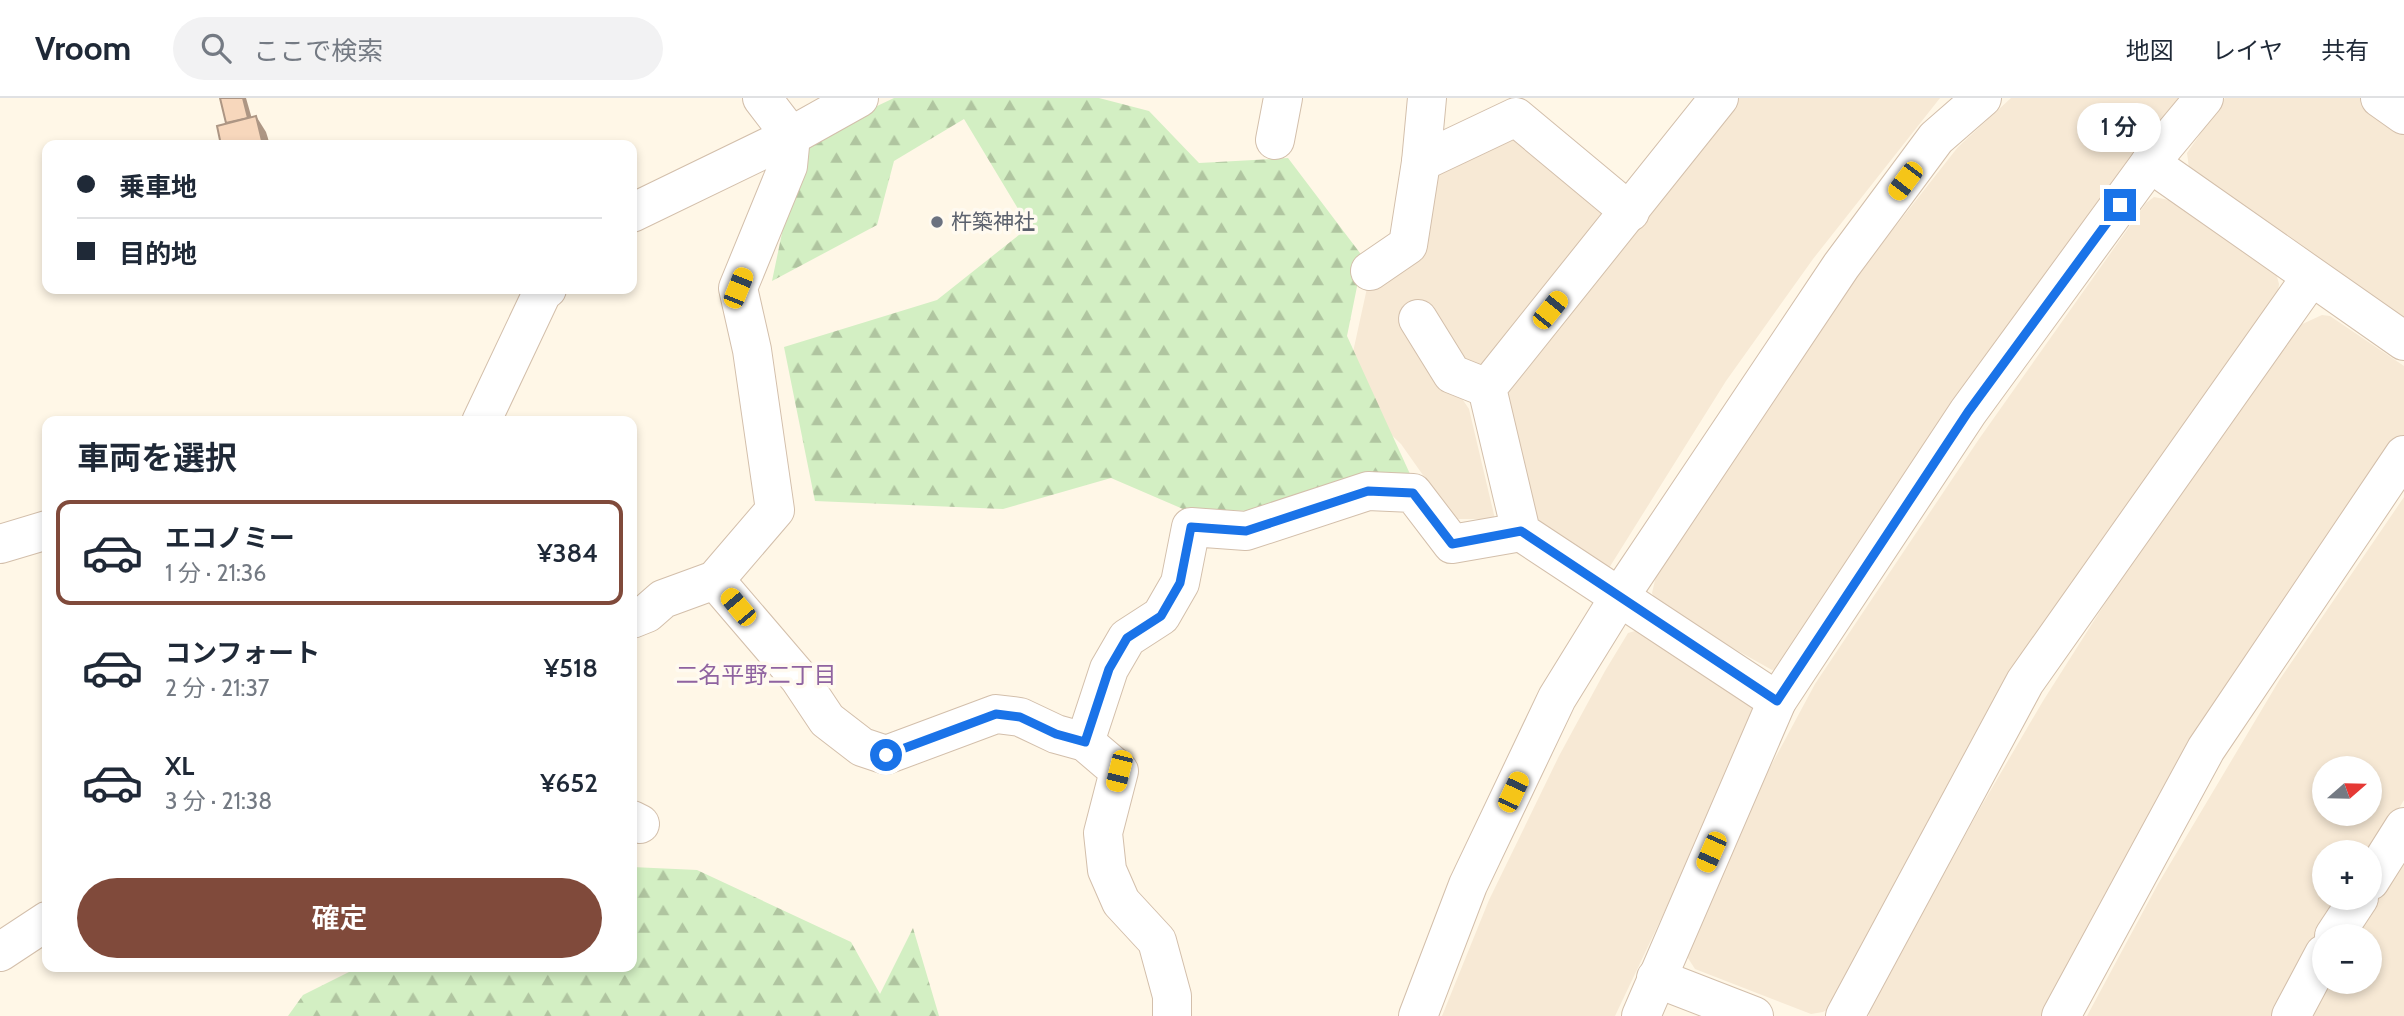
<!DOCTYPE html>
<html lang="ja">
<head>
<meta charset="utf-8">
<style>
	:root { --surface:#fff; --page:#f2f2f3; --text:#1f2937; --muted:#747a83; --line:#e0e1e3; --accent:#804a3b }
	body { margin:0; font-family:Cabin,"Noto Sans JP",sans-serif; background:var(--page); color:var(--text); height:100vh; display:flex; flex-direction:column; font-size:26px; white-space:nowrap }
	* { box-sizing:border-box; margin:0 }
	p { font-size:23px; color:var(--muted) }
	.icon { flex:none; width:38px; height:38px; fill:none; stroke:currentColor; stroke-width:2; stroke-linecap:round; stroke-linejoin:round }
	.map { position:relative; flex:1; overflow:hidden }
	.details { position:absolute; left:42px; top:318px; width:595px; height:556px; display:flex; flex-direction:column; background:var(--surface); border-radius:14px; box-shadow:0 4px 10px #0003 }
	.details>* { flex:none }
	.hud { position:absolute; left:42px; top:42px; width:595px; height:154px; border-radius:14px; box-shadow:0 4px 10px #0003; display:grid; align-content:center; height:154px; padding:0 35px; background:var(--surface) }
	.needle { width:46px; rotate:70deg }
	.tools { position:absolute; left:2312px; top:658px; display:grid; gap:14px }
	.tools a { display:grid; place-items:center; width:70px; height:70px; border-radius:50%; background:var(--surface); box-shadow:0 4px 10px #0003; font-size:35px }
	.end { position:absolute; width:32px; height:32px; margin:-16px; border:9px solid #1a73e8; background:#fff; box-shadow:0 0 0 4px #fff }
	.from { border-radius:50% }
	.bubble { position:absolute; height:49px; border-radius:24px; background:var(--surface); box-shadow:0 4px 10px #0003; font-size:23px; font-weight:600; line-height:49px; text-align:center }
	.car { position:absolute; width:21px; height:42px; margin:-21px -10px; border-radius:9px; box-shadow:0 0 5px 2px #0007; background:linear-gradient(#f5c518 24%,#345 0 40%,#f5c518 0 76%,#345 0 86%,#f5c518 0) }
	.hud b { display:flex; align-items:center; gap:24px; height:66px; font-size:26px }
	.hud b+b { border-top:2px solid var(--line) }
	.hud i { width:18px; height:18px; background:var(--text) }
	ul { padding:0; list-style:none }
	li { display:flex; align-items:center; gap:21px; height:105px; margin:0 14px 10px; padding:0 21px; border:4px solid transparent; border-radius:14px }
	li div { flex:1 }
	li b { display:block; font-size:26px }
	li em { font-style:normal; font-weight:600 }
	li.selected { border-color:var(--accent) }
	li>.icon { width:63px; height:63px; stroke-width:1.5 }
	h2 { padding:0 35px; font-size:32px; line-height:84px }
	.action { display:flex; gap:14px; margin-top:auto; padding:14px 35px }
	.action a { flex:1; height:80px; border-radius:42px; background:var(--accent); color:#fff; font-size:28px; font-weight:600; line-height:80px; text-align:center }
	header { display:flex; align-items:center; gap:42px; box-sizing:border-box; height:98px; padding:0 35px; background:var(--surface); border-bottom:2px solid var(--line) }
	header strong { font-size:33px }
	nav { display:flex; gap:38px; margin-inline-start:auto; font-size:24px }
	.search { width:490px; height:63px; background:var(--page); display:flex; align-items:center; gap:18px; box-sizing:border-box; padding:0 24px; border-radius:38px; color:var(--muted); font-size:26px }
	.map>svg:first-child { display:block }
</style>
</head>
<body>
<header>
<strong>Vroom</strong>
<div class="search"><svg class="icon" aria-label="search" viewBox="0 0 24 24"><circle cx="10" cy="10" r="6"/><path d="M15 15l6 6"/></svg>ここで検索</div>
<nav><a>地図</a><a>レイヤ</a><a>共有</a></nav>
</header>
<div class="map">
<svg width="2404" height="918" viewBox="0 0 2404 918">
	<defs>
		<pattern id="forest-firs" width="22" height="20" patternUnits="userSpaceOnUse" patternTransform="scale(1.75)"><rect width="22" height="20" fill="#d3efc3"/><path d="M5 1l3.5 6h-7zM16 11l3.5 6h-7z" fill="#b0c5a0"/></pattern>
	</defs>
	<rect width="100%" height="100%" fill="#fff7e7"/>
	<g fill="#f7e9d5" fill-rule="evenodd">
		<polygon points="1725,0 1940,0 1813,161 1726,283 1609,470 1533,432 1502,309 1508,296 1607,166"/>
		<polygon points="2011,0 2187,0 1782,570 1772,572 1667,513 1657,504 1652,495 1656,478 1781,286 1865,167 1958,49"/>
		<polygon points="2225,0 2361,0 2404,31 2404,231 2189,70 2187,55"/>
		<polygon points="1523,28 1604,109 1600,122 1485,267 1469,267 1406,217 1469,311 1495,421 1454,421 1401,346 1360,307 1348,277 1367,190 1440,63"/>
		<polygon points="2154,99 2174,103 2276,175 2279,186 2277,203 1836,907 1823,914 1811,916 1695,871 1684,854 1739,727 1815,586 1979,341 2146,105"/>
		<polygon points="2322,217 2330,218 2404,268 2404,341 2053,918 1869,918 1869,913 1922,815 1982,707 2043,603 2123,477 2298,228"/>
		<path d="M 2404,399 L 2404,702 L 2370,758 L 2370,754 L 2324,754 L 2324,800 L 2344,800 L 2278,918 L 2087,918 L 2158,786 L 2280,581 ZM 2324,670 L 2370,670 L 2370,716 L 2324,716 Z"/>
		<polygon points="1635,533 1645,534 1756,607 1680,781 1615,918 1442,918 1489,802 1559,658 1605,573 1628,535"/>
		<polygon points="2404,756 2404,918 2311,918 2330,884 2370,884 2370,838 2354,838"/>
	</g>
	<g fill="url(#forest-firs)">
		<polygon points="894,0 1099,0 1149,13 1199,65 1288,60 1363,159 1347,238 1410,376 1254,413 1183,411 1111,380 1003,411 815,403 784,249 937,202 1029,129 964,21 894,63 877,127 772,183 801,44"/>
		<polygon points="632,769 697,772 851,844 880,896 913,830 939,918 288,918 303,897 357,870 632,870"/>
	</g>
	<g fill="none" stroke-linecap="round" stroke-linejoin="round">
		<g stroke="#d3bfab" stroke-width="40">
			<g id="minor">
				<polyline points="1719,0 1487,290 1521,434 1777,603"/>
				<polyline points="2380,0 2404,17"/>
				<polyline points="1275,42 1283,0"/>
				<polyline points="1421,64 1516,19 1630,114"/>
				<polyline points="2150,65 2404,243"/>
				<polyline points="632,115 791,38 859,0"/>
				<polyline points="1370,173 1408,147 1421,64 1427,0"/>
				<polyline points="1418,221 1452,276 1487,290"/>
				<polyline points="481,324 542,195 547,191"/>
				<polyline points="0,446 47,432"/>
				<polyline points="715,482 799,580 827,622 862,649 886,657 996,616 1020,619 1056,636 1085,644 1119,673 1103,735 1107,772 1121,804 1157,843 1172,898 1172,918"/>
				<polyline points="632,521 647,515 663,501 715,482 775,412 752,252 738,190 788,68 791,38 762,0"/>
				<polyline points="1085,644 1109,571 1127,540 1161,518 1180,485 1191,429 1246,433 1368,393 1413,395 1452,446 1521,434"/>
				<polyline points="632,722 640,726"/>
				<polyline points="2370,783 2404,729"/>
				<polyline points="2334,838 2359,800"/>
				<polyline points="0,854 47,823"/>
				<polyline points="1656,880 1754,918"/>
				<polyline points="1418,918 1468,787 1557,600 1620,498 1841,168 1936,40 1982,0"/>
				<polyline points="1641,918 1777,603 1968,314 2150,65 2204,0"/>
				<polyline points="1845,918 2025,584 2311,179"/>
				<polyline points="2061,918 2206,651 2404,357"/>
				<polyline points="2291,918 2324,856"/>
			</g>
		</g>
		<use href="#minor" stroke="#fff" stroke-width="38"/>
	</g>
	<g fill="#ad9684">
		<polygon points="243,0 246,0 254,28 248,20"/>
		<polygon points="256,18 266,34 270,47 263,47"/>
	</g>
	<g fill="#f7d7bc" stroke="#ad9684" stroke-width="2">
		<polygon points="220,0 243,0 248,20 226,25"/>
		<polygon points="256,18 263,47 221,47 217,28"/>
	</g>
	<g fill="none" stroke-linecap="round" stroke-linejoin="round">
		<polyline stroke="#1a73e8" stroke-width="9" points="886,657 996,616 1020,619 1056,636 1085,644 1109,571 1127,540 1161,518 1180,485 1191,429 1246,433 1368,393 1413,395 1452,446 1521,433 1777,603 1968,314 2120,107"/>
	</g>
	<circle fill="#6b7280" stroke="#fffaf0" stroke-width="2.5" cx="937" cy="124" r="7"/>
	<g text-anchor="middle" stroke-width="7" stroke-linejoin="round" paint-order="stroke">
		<g font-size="21" fill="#5b616d" stroke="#fffaf0" text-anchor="start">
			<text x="951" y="131">杵築神社</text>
		</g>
		<g font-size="23" fill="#8f63a0" stroke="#fffaf0">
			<text x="756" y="585">二名平野二丁目</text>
		</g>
	</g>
</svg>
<div class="tools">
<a><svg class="needle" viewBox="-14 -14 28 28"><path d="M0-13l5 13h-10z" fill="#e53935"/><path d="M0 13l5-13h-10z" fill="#747a83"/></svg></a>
<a>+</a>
<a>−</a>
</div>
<i class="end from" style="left:886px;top:657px"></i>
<i class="end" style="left:2120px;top:107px"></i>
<div class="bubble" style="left:2077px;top:5px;width:84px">1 分</div>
<i class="car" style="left:1905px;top:83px;rotate:217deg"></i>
<i class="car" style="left:738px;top:190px;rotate:22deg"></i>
<i class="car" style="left:1550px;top:212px;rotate:39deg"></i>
<i class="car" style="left:738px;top:509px;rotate:320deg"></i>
<i class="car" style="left:1119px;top:673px;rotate:194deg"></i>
<i class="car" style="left:1513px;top:694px;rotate:25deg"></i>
<i class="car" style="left:1711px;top:754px;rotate:204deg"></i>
<div class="hud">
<b><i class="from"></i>乗車地</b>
<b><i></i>目的地</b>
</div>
<section class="details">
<h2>車両を選択</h2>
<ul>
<li class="selected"><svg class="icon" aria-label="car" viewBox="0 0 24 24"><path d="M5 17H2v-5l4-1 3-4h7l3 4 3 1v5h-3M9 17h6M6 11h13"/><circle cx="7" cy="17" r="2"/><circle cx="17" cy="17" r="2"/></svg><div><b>エコノミー</b><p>1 分 · 21:36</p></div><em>¥384</em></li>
<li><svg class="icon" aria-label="car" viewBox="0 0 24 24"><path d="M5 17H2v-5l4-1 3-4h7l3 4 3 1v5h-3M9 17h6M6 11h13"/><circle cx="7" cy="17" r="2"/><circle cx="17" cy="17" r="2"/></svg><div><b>コンフォート</b><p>2 分 · 21:37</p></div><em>¥518</em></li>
<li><svg class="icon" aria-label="car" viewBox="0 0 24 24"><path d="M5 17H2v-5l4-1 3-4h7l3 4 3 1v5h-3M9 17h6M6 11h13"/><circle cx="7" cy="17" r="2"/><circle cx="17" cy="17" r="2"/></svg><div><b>XL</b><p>3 分 · 21:38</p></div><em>¥652</em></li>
</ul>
<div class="action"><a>確定</a></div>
</section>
</div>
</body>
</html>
